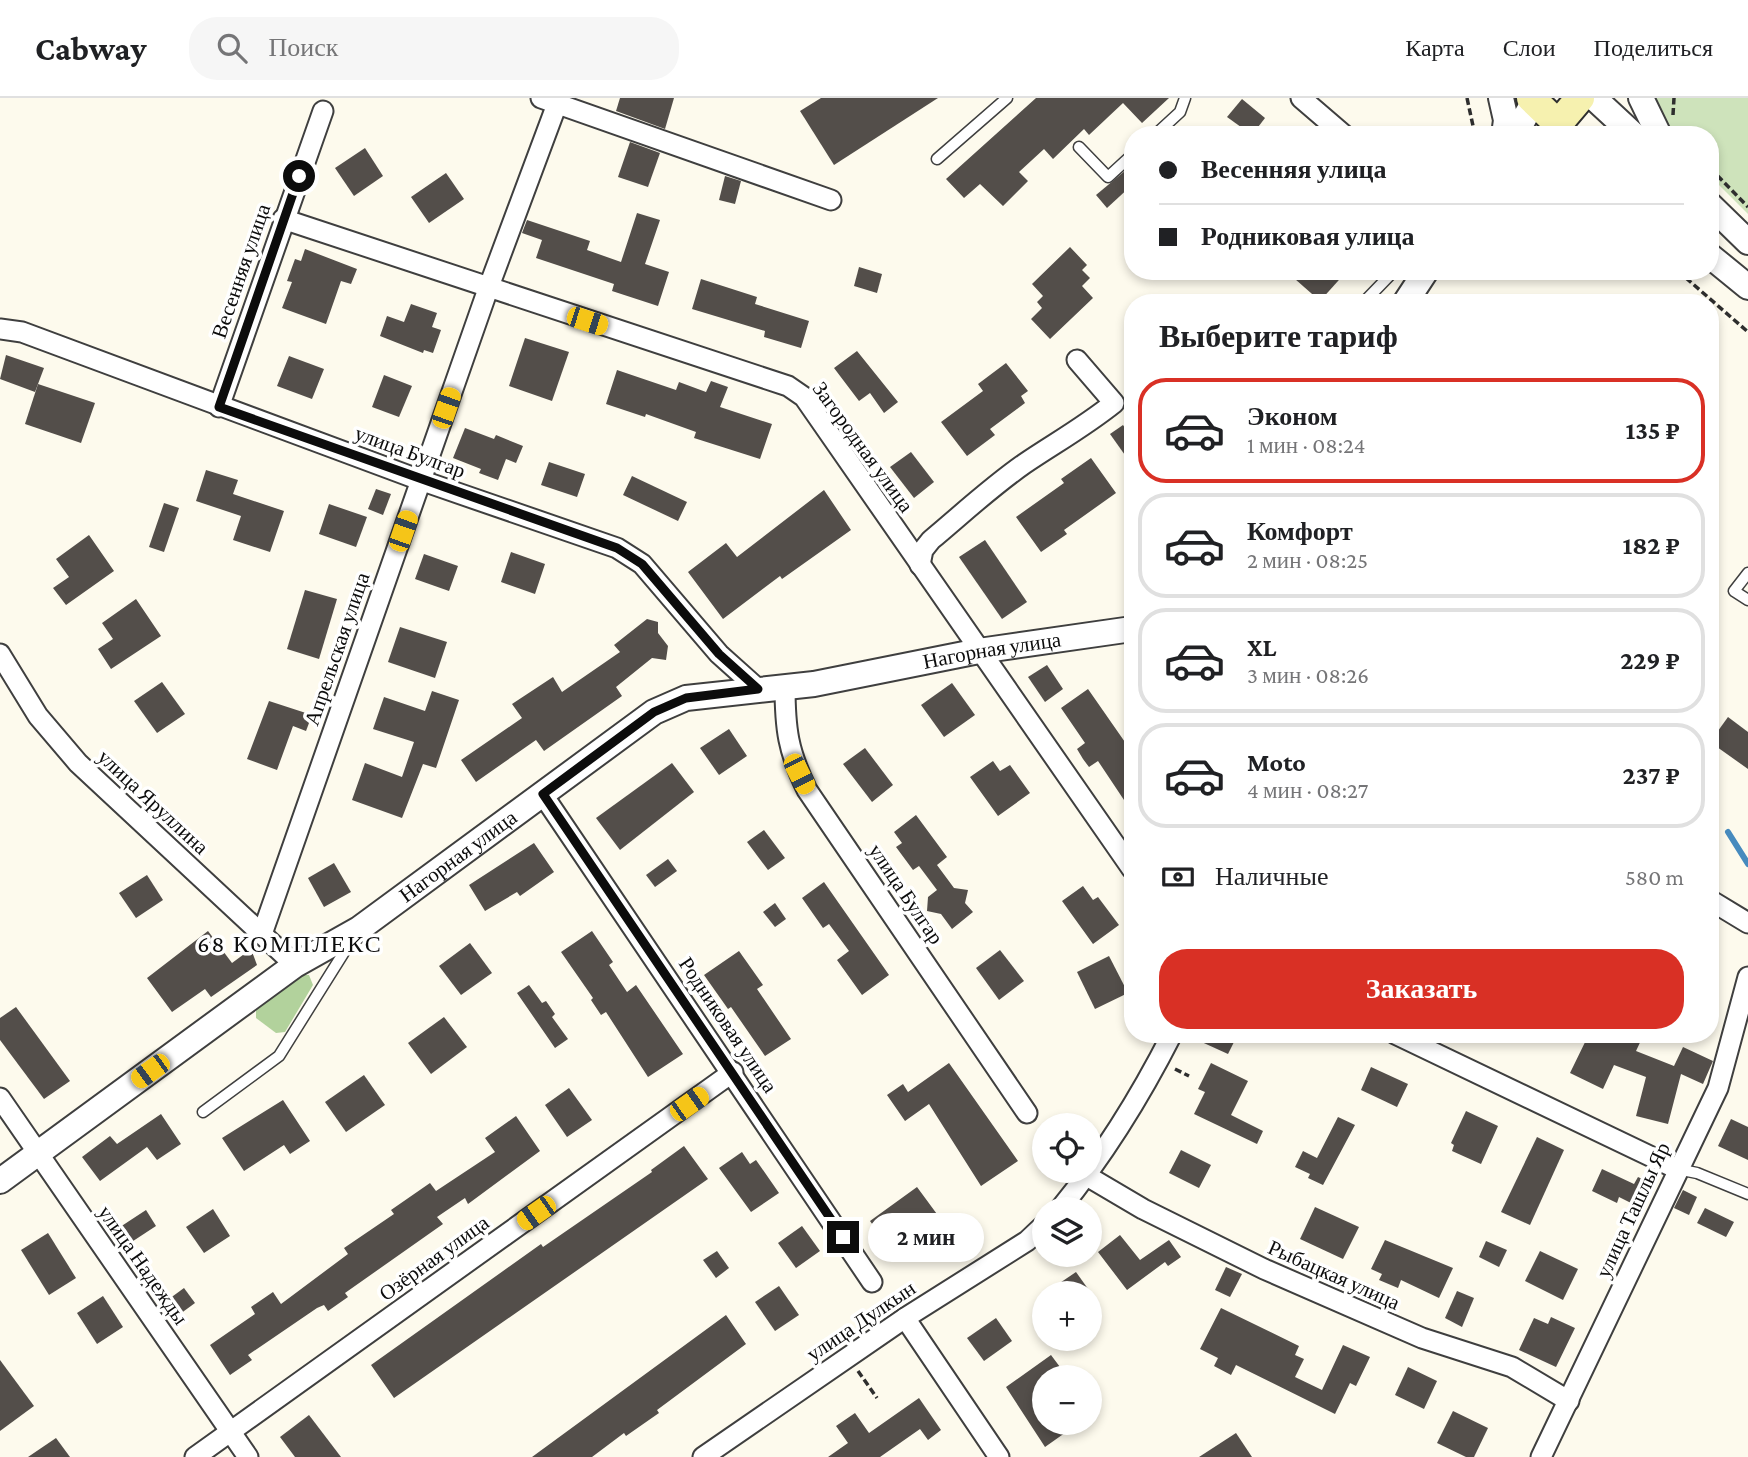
<!DOCTYPE html>
<html lang="ru">
<head>
<meta charset="utf-8">
<style>
	:root { --surface:#fff; --page:#f6f6f6; --text:#202124; --muted:#757577; --line:#e0e0e0; --accent:#d93025 }
	body { margin:0; font-family:"Crimson Pro",serif; background:var(--page); color:var(--text); height:100vh; display:flex; flex-direction:column; font-size:26px; white-space:nowrap }
	* { box-sizing:border-box; margin:0 }
	p { font-size:23px; color:var(--muted) }
	.icon { flex:none; width:38px; height:38px; fill:none; stroke:currentColor; stroke-width:2; stroke-linecap:round; stroke-linejoin:round }
	.map { position:relative; flex:1; overflow:hidden }
	.panel { position:absolute; left:1124px; top:196px; width:595px; height:749px; display:flex; flex-direction:column; background:var(--surface); border-radius:28px; box-shadow:0 4px 10px #0003 }
	.panel>* { flex:none }
	.top-card { position:absolute; left:1124px; top:28px; width:595px; height:154px; border-radius:28px; box-shadow:0 4px 10px #0003; display:grid; align-content:center; height:154px; padding:0 35px; background:var(--surface) }
	.controls { position:absolute; left:1032px; top:1015px; display:grid; gap:14px }
	.controls a { display:grid; place-items:center; width:70px; height:70px; border-radius:50%; background:var(--surface); box-shadow:0 4px 10px #0003; font-size:35px }
	.end { position:absolute; width:32px; height:32px; margin:-16px; border:9px solid #0c0c0c; background:#fff; box-shadow:0 0 0 4px #fff }
	.from { border-radius:50% }
	.bubble { position:absolute; height:49px; border-radius:24px; background:var(--surface); box-shadow:0 4px 10px #0003; font-size:23px; font-weight:700; line-height:49px; text-align:center }
	.car { position:absolute; width:21px; height:42px; margin:-21px -10px; border-radius:9px; box-shadow:0 0 5px 2px #0007; background:linear-gradient(#f5c518 24%,#345 0 40%,#f5c518 0 76%,#345 0 86%,#f5c518 0) }
	.top-card b { display:flex; align-items:center; gap:24px; height:66px; font-size:26px }
	.top-card b+b { border-top:2px solid var(--line) }
	.top-card i { width:18px; height:18px; background:var(--text) }
	ul { padding:0; list-style:none }
	li { display:flex; align-items:center; gap:21px; height:105px; margin:0 14px 10px; padding:0 21px; border:4px solid var(--line); border-radius:28px }
	li div { flex:1 }
	li b { display:block; font-size:26px }
	li em { font-style:normal; font-weight:700 }
	li.on { border-color:var(--accent) }
	li>.icon { width:63px; height:63px; stroke-width:1.5 }
	h2 { padding:0 35px; font-size:32px; line-height:84px }
	.pay { display:flex; align-items:center; gap:18px; height:77px; padding:0 35px; font-size:26px }
	.pay p { margin-inline-start:auto }
	.action { display:flex; gap:14px; margin-top:auto; padding:14px 35px }
	.action a { flex:1; height:80px; border-radius:28px; background:var(--accent); color:#fff; font-size:28px; font-weight:700; line-height:80px; text-align:center }
	header { display:flex; align-items:center; gap:42px; box-sizing:border-box; height:98px; padding:0 35px; background:var(--surface); border-bottom:2px solid var(--line) }
	header strong { font-size:33px }
	nav { display:flex; gap:38px; margin-inline-start:auto; font-size:24px }
	.search { width:490px; height:63px; background:var(--page); display:flex; align-items:center; gap:18px; box-sizing:border-box; padding:0 24px; border-radius:28px; color:var(--muted); font-size:26px }
	.map>svg:first-child { display:block }
</style>
</head>
<body>
<header>
<strong>Cabway</strong>
<div class="search"><svg class="icon" aria-label="search" viewBox="0 0 24 24"><circle cx="10" cy="10" r="6"/><path d="M15 15l6 6"/></svg>Поиск</div>
<nav><a>Карта</a><a>Слои</a><a>Поделиться</a></nav>
</header>
<div class="map">
<svg width="1748" height="1359" viewBox="0 0 1748 1359">
	<rect width="100%" height="100%" fill="#fdfaed"/>
	<polygon fill="#cee3bb" points="1648,0 1748,0 1748,116 1710,78 1710,37 1669,37"/>
	<polygon fill="#b2d29c" points="303,877 309,877 313,887 285,934 276,935 256,920 256,912"/>
	<g fill="none" stroke-linecap="round" stroke-linejoin="round">
		<polyline stroke="#468abe" stroke-width="6" points="1728,734 1748,766"/>
	</g>
	<g fill="#534e4a">
		<polygon points="620,0 674,0 665,31 616,13"/>
		<polygon points="821,0 938,0 834,67 800,13"/>
		<polygon points="1036,0 1169,0 1142,25 1123,5 1089,37 1084,31 1053,61 1044,51 1019,74 1028,83 1003,108 980,86 964,100 946,81"/>
		<polygon points="1242,1 1265,20 1252,37 1227,19"/>
		<polygon points="630,44 660,55 648,89 618,79"/>
		<polygon points="365,50 383,78 354,98 335,70"/>
		<polygon points="1132,67 1132,87 1107,110 1096,97"/>
		<polygon points="446,75 464,101 429,125 411,99"/>
		<polygon points="725,78 741,83 735,106 719,102"/>
		<polygon points="637,115 660,122 645,166 669,174 658,208 612,193 614,186 536,160 542,142 522,135 527,122 590,143 587,152 621,164"/>
		<polygon points="1070,149 1087,167 1082,172 1090,180 1082,188 1093,200 1050,241 1031,221 1042,210 1037,204 1043,198 1032,186"/>
		<polygon points="305,151 357,171 351,186 341,183 326,226 282,210 292,184 287,183 295,161 301,163"/>
		<polygon points="859,169 882,176 877,195 854,188"/>
		<polygon points="1302,173 1347,173 1320,203 1295,181"/>
		<polygon points="701,181 757,199 755,206 809,223 801,250 764,239 765,233 692,211"/>
		<polygon points="411,206 437,215 432,229 441,232 433,255 424,252 423,255 380,238 387,218 404,224"/>
		<polygon points="525,240 569,254 552,303 509,288"/>
		<polygon points="857,253 898,304 884,315 870,295 859,303 834,270"/>
		<polygon points="6,257 44,270 35,294 0,281"/>
		<polygon points="289,258 324,271 312,301 277,288"/>
		<polygon points="1006,265 1028,293 1021,298 1025,305 990,331 995,337 967,358 941,324 983,293 978,286"/>
		<polygon points="617,272 676,292 679,284 706,294 711,283 728,289 720,309 772,326 760,361 694,340 696,334 646,316 645,319 606,306"/>
		<polygon points="384,277 412,288 399,319 372,309"/>
		<polygon points="38,286 95,305 81,345 25,326"/>
		<polygon points="1123,327 1132,340 1132,367 1110,336"/>
		<polygon points="465,330 494,341 496,337 523,348 516,365 506,361 498,382 479,375 481,371 453,360"/>
		<polygon points="911,354 934,384 914,400 890,369"/>
		<polygon points="1091,360 1116,395 1064,432 1067,436 1041,454 1016,419 1064,385 1061,381"/>
		<polygon points="549,364 585,376 577,399 541,387"/>
		<polygon points="206,372 238,382 233,396 284,413 270,454 233,442 241,418 196,403"/>
		<polygon points="632,378 687,404 678,423 623,397"/>
		<polygon points="376,391 391,396 383,417 368,411"/>
		<polygon points="824,392 851,432 782,481 780,478 723,521 688,474 726,445 737,459"/>
		<polygon points="164,405 179,410 164,454 149,449"/>
		<polygon points="329,406 367,419 356,449 319,436"/>
		<polygon points="89,437 114,473 66,507 53,490 69,479 56,461"/>
		<polygon points="985,442 1027,504 1002,521 959,459"/>
		<polygon points="511,454 545,466 535,496 501,484"/>
		<polygon points="424,456 458,468 449,493 415,481"/>
		<polygon points="305,492 337,501 319,561 287,551"/>
		<polygon points="136,501 161,538 111,571 98,551 113,541 102,525"/>
		<polygon points="647,521 658,524 658,535 668,548 666,562 652,560 616,589 622,598 544,653 536,642 476,684 461,662 522,620 512,606 553,579 562,594 620,554 614,547"/>
		<polygon points="400,529 447,544 435,580 388,564"/>
		<polygon points="1047,567 1063,591 1045,604 1028,579"/>
		<polygon points="162,584 185,616 157,635 134,603"/>
		<polygon points="952,585 975,617 944,639 921,607"/>
		<polygon points="1088,591 1127,647 1132,643 1132,714 1098,663 1089,669 1083,661 1077,651 1085,645 1061,610"/>
		<polygon points="432,593 459,602 436,670 423,666 402,720 352,702 365,665 402,679 414,644 373,631 384,599 425,613"/>
		<polygon points="269,603 312,617 306,633 293,628 277,672 247,661"/>
		<polygon points="1728,619 1748,634 1748,671 1710,644"/>
		<polygon points="729,631 747,658 719,677 700,650"/>
		<polygon points="865,650 893,687 872,704 843,666"/>
		<polygon points="993,663 1000,673 1010,667 1030,695 998,718 970,679"/>
		<polygon points="672,665 694,694 620,752 596,720"/>
		<polygon points="916,717 947,759 937,767 954,790 968,792 965,805 973,814 952,831 941,816 927,813 928,799 937,792 919,768 913,772 896,749 902,745 894,734"/>
		<polygon points="764,732 785,760 768,772 747,744"/>
		<polygon points="534,745 554,774 520,798 517,794 485,813 469,787"/>
		<polygon points="668,761 677,773 655,789 646,777"/>
		<polygon points="334,765 351,794 324,809 308,780"/>
		<polygon points="147,777 163,802 136,820 119,795"/>
		<polygon points="824,784 889,877 862,897 837,862 849,853 829,826 823,830 802,800"/>
		<polygon points="1083,788 1093,802 1098,799 1119,827 1093,846 1062,803"/>
		<polygon points="775,805 786,821 775,829 763,814"/>
		<polygon points="208,833 232,865 251,851 257,867 211,899 205,891 172,914 147,880"/>
		<polygon points="592,833 613,864 609,867 627,894 636,887 683,956 648,979 606,914 601,917 591,902 593,900 561,854"/>
		<polygon points="470,845 492,875 461,897 439,868"/>
		<polygon points="1000,852 1024,883 999,902 976,870"/>
		<polygon points="739,853 763,887 757,891 791,941 765,958 731,909 728,911 704,877"/>
		<polygon points="1109,858 1128,895 1095,911 1077,874"/>
		<polygon points="529,887 542,905 546,903 555,916 552,919 568,941 555,950 517,895"/>
		<polygon points="16,909 70,983 44,1001 0,942 0,920"/>
		<polygon points="444,919 467,949 431,976 408,945"/>
		<polygon points="1184,936 1238,936 1228,956"/>
		<polygon points="1589,936 1644,936 1636,953 1674,968 1683,949 1713,963 1703,986 1681,976 1668,1026 1636,1018 1646,979 1614,967 1603,991 1570,975"/>
		<polygon points="949,965 1018,1063 981,1088 929,1006 905,1023 887,997 903,986 908,994"/>
		<polygon points="1211,965 1248,983 1231,1017 1263,1033 1257,1046 1194,1016 1205,994 1198,991"/>
		<polygon points="1371,969 1408,986 1397,1009 1361,992"/>
		<polygon points="364,977 385,1007 346,1034 325,1004"/>
		<polygon points="569,990 592,1022 567,1039 545,1007"/>
		<polygon points="283,1002 310,1043 290,1056 284,1047 244,1073 222,1040"/>
		<polygon points="1466,1013 1498,1028 1481,1066 1452,1053 1454,1047 1451,1045"/>
		<polygon points="161,1016 181,1046 157,1062 147,1049 100,1083 82,1059 110,1038 117,1046"/>
		<polygon points="516,1018 540,1053 468,1106 465,1100 437,1119 443,1126 345,1195 348,1199 328,1213 324,1207 317,1210 248,1257 252,1262 230,1277 210,1247 255,1216 251,1209 273,1194 281,1206 348,1156 344,1150 394,1116 391,1112 430,1085 436,1093 495,1054 485,1040"/>
		<polygon points="1338,1019 1355,1027 1323,1087 1308,1080 1310,1076 1295,1069 1303,1053 1317,1060"/>
		<polygon points="1731,1021 1748,1029 1748,1062 1718,1048"/>
		<polygon points="1537,1039 1564,1052 1530,1127 1501,1114"/>
		<polygon points="684,1048 708,1081 394,1300 371,1267 541,1146 543,1149 652,1074 651,1072"/>
		<polygon points="1181,1052 1211,1067 1199,1090 1169,1075"/>
		<polygon points="742,1054 750,1066 756,1062 779,1095 751,1114 719,1070"/>
		<polygon points="1602,1071 1634,1086 1638,1079 1655,1087 1643,1111 1619,1099 1617,1105 1592,1093"/>
		<polygon points="917,1089 945,1127 911,1152 894,1128 880,1137 870,1123"/>
		<polygon points="1683,1092 1697,1099 1689,1117 1674,1110"/>
		<polygon points="1315,1109 1359,1129 1343,1161 1300,1141"/>
		<polygon points="1705,1110 1734,1124 1726,1139 1697,1125"/>
		<polygon points="213,1111 230,1138 204,1155 186,1129"/>
		<polygon points="146,1112 156,1128 127,1147 117,1131"/>
		<polygon points="802,1128 820,1153 796,1170 778,1145"/>
		<polygon points="48,1135 76,1180 49,1197 21,1152"/>
		<polygon points="1120,1137 1140,1162 1169,1142 1181,1159 1168,1168 1165,1164 1127,1192 1098,1154"/>
		<polygon points="1385,1142 1453,1170 1439,1200 1401,1182 1398,1190 1379,1182 1382,1176 1371,1171"/>
		<polygon points="1486,1143 1507,1152 1499,1169 1479,1159"/>
		<polygon points="717,1153 729,1170 716,1180 703,1162"/>
		<polygon points="1540,1153 1578,1171 1563,1202 1525,1183"/>
		<polygon points="1226,1169 1242,1176 1230,1199 1215,1192"/>
		<polygon points="1076,1174 1091,1195 1045,1195"/>
		<polygon points="779,1188 799,1217 775,1233 755,1204"/>
		<polygon points="184,1190 195,1205 180,1216 169,1201"/>
		<polygon points="1457,1193 1474,1200 1462,1229 1445,1220"/>
		<polygon points="103,1198 123,1229 97,1246 77,1215"/>
		<polygon points="1221,1210 1299,1248 1295,1257 1304,1261 1295,1279 1322,1292 1343,1247 1370,1259 1356,1288 1350,1285 1335,1316 1236,1267 1231,1277 1214,1268 1218,1260 1200,1251"/>
		<polygon points="726,1217 746,1246 657,1312 659,1315 626,1338 624,1335 592,1359 532,1359"/>
		<polygon points="1551,1219 1575,1230 1556,1269 1519,1252 1534,1220 1548,1226"/>
		<polygon points="996,1220 1012,1243 984,1263 967,1240"/>
		<polygon points="1051,1257 1060,1269 1045,1279 1045,1325 1079,1325 1045,1349 1006,1289"/>
		<polygon points="0,1262 34,1308 0,1333"/>
		<polygon points="1408,1269 1437,1283 1424,1311 1395,1297"/>
		<polygon points="919,1300 941,1332 928,1342 920,1331 880,1359 828,1359 848,1345 836,1328 855,1315 869,1335"/>
		<polygon points="1453,1313 1488,1330 1474,1359 1466,1359 1437,1345"/>
		<polygon points="309,1317 341,1359 295,1359 280,1339"/>
		<polygon points="1236,1335 1252,1359 1199,1359"/>
		<polygon points="56,1340 70,1359 28,1359"/>
	</g>
	<g fill="none" stroke-linecap="round" stroke-linejoin="round">
		<g stroke="#3f3f3f" stroke-width="13">
			<g id="service">
				<polyline points="1155,37 1180,14 1185,0"/>
				<polyline points="1079,49 1108,79 1132,57"/>
				<polyline points="937,61 1007,0"/>
				<polyline points="1363,205 1394,173"/>
				<polyline points="1748,475 1734,493 1748,502"/>
				<polyline points="203,1014 279,958 351,843"/>
				<polyline points="1677,1071 1697,1075 1748,1096"/>
			</g>
		</g>
		<g stroke="#3f3f3f" stroke-width="23">
			<g id="minor">
				<polyline points="541,0 831,102"/>
				<polyline points="1301,0 1344,37"/>
				<polyline points="283,121 788,288 804,299 1132,771"/>
				<polyline points="0,231 22,234 420,382 617,450 642,466 719,556 758,591"/>
				<polyline points="219,309 323,13"/>
				<path d="M 920,467 L 923,452 L 931,442 C 961,417 991,389 1024,366 C 1055,345 1084,329 1114,305 L 1077,262"/>
				<polyline points="0,556 38,618 78,665 295,867"/>
				<path d="M 785,588 C 785,631 788,653 807,692 L 1027,1015"/>
				<polyline points="543,697 872,1184"/>
				<polyline points="1710,802 1748,825"/>
				<polyline points="262,836 488,191 557,6"/>
				<polyline points="1395,936 1677,1071"/>
				<polyline points="0,1000 248,1359"/>
				<polyline points="1087,1078 1143,1111 1264,1171 1422,1240 1512,1269 1569,1303"/>
				<path d="M 1060,1111 C 1104,1057 1140,999 1172,936"/>
				<polyline points="905,1220 999,1359"/>
				<polyline points="195,1359 733,974"/>
				<polyline points="703,1359 905,1220 1027,1143 1045,1126"/>
				<polyline points="1541,1359 1718,990 1748,879"/>
			</g>
		</g>
		<g stroke="#3f3f3f" stroke-width="28">
			<g id="tertiary">
				<polyline points="1501,0 1506,22 1504,37"/>
				<polyline points="1594,0 1634,37"/>
				<polyline points="1641,0 1659,37"/>
				<polyline points="1515,37 1534,3"/>
				<polyline points="1710,107 1748,144"/>
				<polyline points="1710,158 1748,189"/>
				<polyline points="1405,205 1426,173"/>
				<path id="s1" d="M 0,1083 L 295,867 L 359,831 L 654,614 L 686,600 L 814,586 L 979,553 L 1132,531"/>
			</g>
		</g>
		<g stroke="#2e2e2e" stroke-width="32">
			<polyline id="secondary" points="1531,0 1558,26 1580,0"/>
		</g>
		<g stroke="#2e2e2e" stroke-width="3.5" stroke-dasharray="7 3.5" stroke-linecap="butt">
			<polyline points="1467,0 1475,37"/>
			<polyline points="1673,17 1674,0"/>
			<polyline points="1710,70 1748,109"/>
			<polyline points="1678,173 1748,234"/>
			<polyline points="1175,971 1189,978"/>
			<polyline points="858,1273 877,1300"/>
		</g>
		<use href="#service" stroke="#fff" stroke-width="10"/>
		<use href="#minor" stroke="#fff" stroke-width="19"/>
		<use href="#tertiary" stroke="#fff" stroke-width="24"/>
		<use href="#secondary" stroke="#f6f1af" stroke-width="28"/>
	</g>
	<g fill="none" stroke-linecap="round" stroke-linejoin="round">
		<polyline stroke="#0c0c0c" stroke-width="9" points="299,78 219,309 617,450 642,466 719,556 758,591 686,600 654,614 543,696 843,1139"/>
	</g>
	<g text-anchor="middle" stroke-width="7" stroke-linejoin="round" paint-order="stroke">
		<g font-size="21" fill="#0c0c0c" stroke="#fff">
			<text transform="translate(241 173) rotate(-71)" y="7">Весенняя улица</text>
			<text transform="translate(863 349) rotate(54)" y="7">Загородная улица</text>
			<text transform="translate(410 354) rotate(20)" y="7">улица Булгар</text>
			<text transform="translate(337 551) rotate(-71)" y="7">Апрельская улица</text>
			<text dy="7" stroke="none"><textPath href="#s1" startOffset="1150">Нагорная улица</textPath></text>
			<text transform="translate(153 704) rotate(43)" y="7">улица Яруллина</text>
			<text dy="7" stroke="none"><textPath href="#s1" startOffset="562">Нагорная улица</textPath></text>
			<text transform="translate(906 796) rotate(56)" y="7">улица Булгар</text>
			<text transform="translate(728 927) rotate(56)" y="7">Родниковая улица</text>
			<text transform="translate(1633 1112) rotate(-65)" y="7">улица Ташлы Яр</text>
			<text transform="translate(434 1160) rotate(-36)" y="7">Озёрная улица</text>
			<text transform="translate(143 1167) rotate(55)" y="7">улица Надежды</text>
			<text transform="translate(1334 1177) rotate(24)" y="7">Рыбацкая улица</text>
			<text transform="translate(861 1223) rotate(-34)" y="7">улица Дулкын</text>
		</g>
		<g font-size="24" letter-spacing="2" fill="#0c0c0c" stroke="#fff">
			<text x="290" y="854">68 КОМПЛЕКС</text>
		</g>
	</g>
</svg>
<div class="controls">
<a><svg class="icon" aria-label="locate" viewBox="0 0 24 24"><circle cx="12" cy="12" r="6"/><path d="M12 2v4M12 18v4M2 12h4M18 12h4"/></svg></a>
<a><svg class="icon" aria-label="layers" viewBox="0 0 24 24"><path d="M12 4l9 5-9 5-9-5zM3 14l9 5 9-5"/></svg></a>
<a>+</a>
<a>−</a>
</div>
<i class="end from" style="left:299px;top:78px"></i>
<i class="end" style="left:843px;top:1139px"></i>
<div class="bubble" style="left:868px;top:1115px;width:116px">2 мин</div>
<i class="car" style="left:587px;top:223px;rotate:108deg"></i>
<i class="car" style="left:446px;top:310px;rotate:19deg"></i>
<i class="car" style="left:403px;top:433px;rotate:19deg"></i>
<i class="car" style="left:799px;top:676px;rotate:153deg"></i>
<i class="car" style="left:150px;top:973px;rotate:234deg"></i>
<i class="car" style="left:689px;top:1006px;rotate:55deg"></i>
<i class="car" style="left:536px;top:1115px;rotate:235deg"></i>
<div class="top-card">
<b><i class="from"></i>Весенняя улица</b>
<b><i></i>Родниковая улица</b>
</div>
<section class="panel">
<h2>Выберите тариф</h2>
<ul>
<li class="on"><svg class="icon" aria-label="car" viewBox="0 0 24 24"><path d="M5 17H2v-5l4-1 3-4h7l3 4 3 1v5h-3M9 17h6M6 11h13"/><circle cx="7" cy="17" r="2"/><circle cx="17" cy="17" r="2"/></svg><div><b>Эконом</b><p>1 мин · 08:24</p></div><em>135 ₽</em></li>
<li><svg class="icon" aria-label="car" viewBox="0 0 24 24"><path d="M5 17H2v-5l4-1 3-4h7l3 4 3 1v5h-3M9 17h6M6 11h13"/><circle cx="7" cy="17" r="2"/><circle cx="17" cy="17" r="2"/></svg><div><b>Комфорт</b><p>2 мин · 08:25</p></div><em>182 ₽</em></li>
<li><svg class="icon" aria-label="car" viewBox="0 0 24 24"><path d="M5 17H2v-5l4-1 3-4h7l3 4 3 1v5h-3M9 17h6M6 11h13"/><circle cx="7" cy="17" r="2"/><circle cx="17" cy="17" r="2"/></svg><div><b>XL</b><p>3 мин · 08:26</p></div><em>229 ₽</em></li>
<li><svg class="icon" aria-label="car" viewBox="0 0 24 24"><path d="M5 17H2v-5l4-1 3-4h7l3 4 3 1v5h-3M9 17h6M6 11h13"/><circle cx="7" cy="17" r="2"/><circle cx="17" cy="17" r="2"/></svg><div><b>Moto</b><p>4 мин · 08:27</p></div><em>237 ₽</em></li>
</ul>
<div class="pay"><svg class="icon" aria-label="cash" viewBox="0 0 24 24"><path d="M3 7h18v10H3z"/><circle cx="12" cy="12" r="2"/></svg>Наличные<p>580 m</p></div>
<div class="action"><a>Заказать</a></div>
</section>
</div>
</body>
</html>
